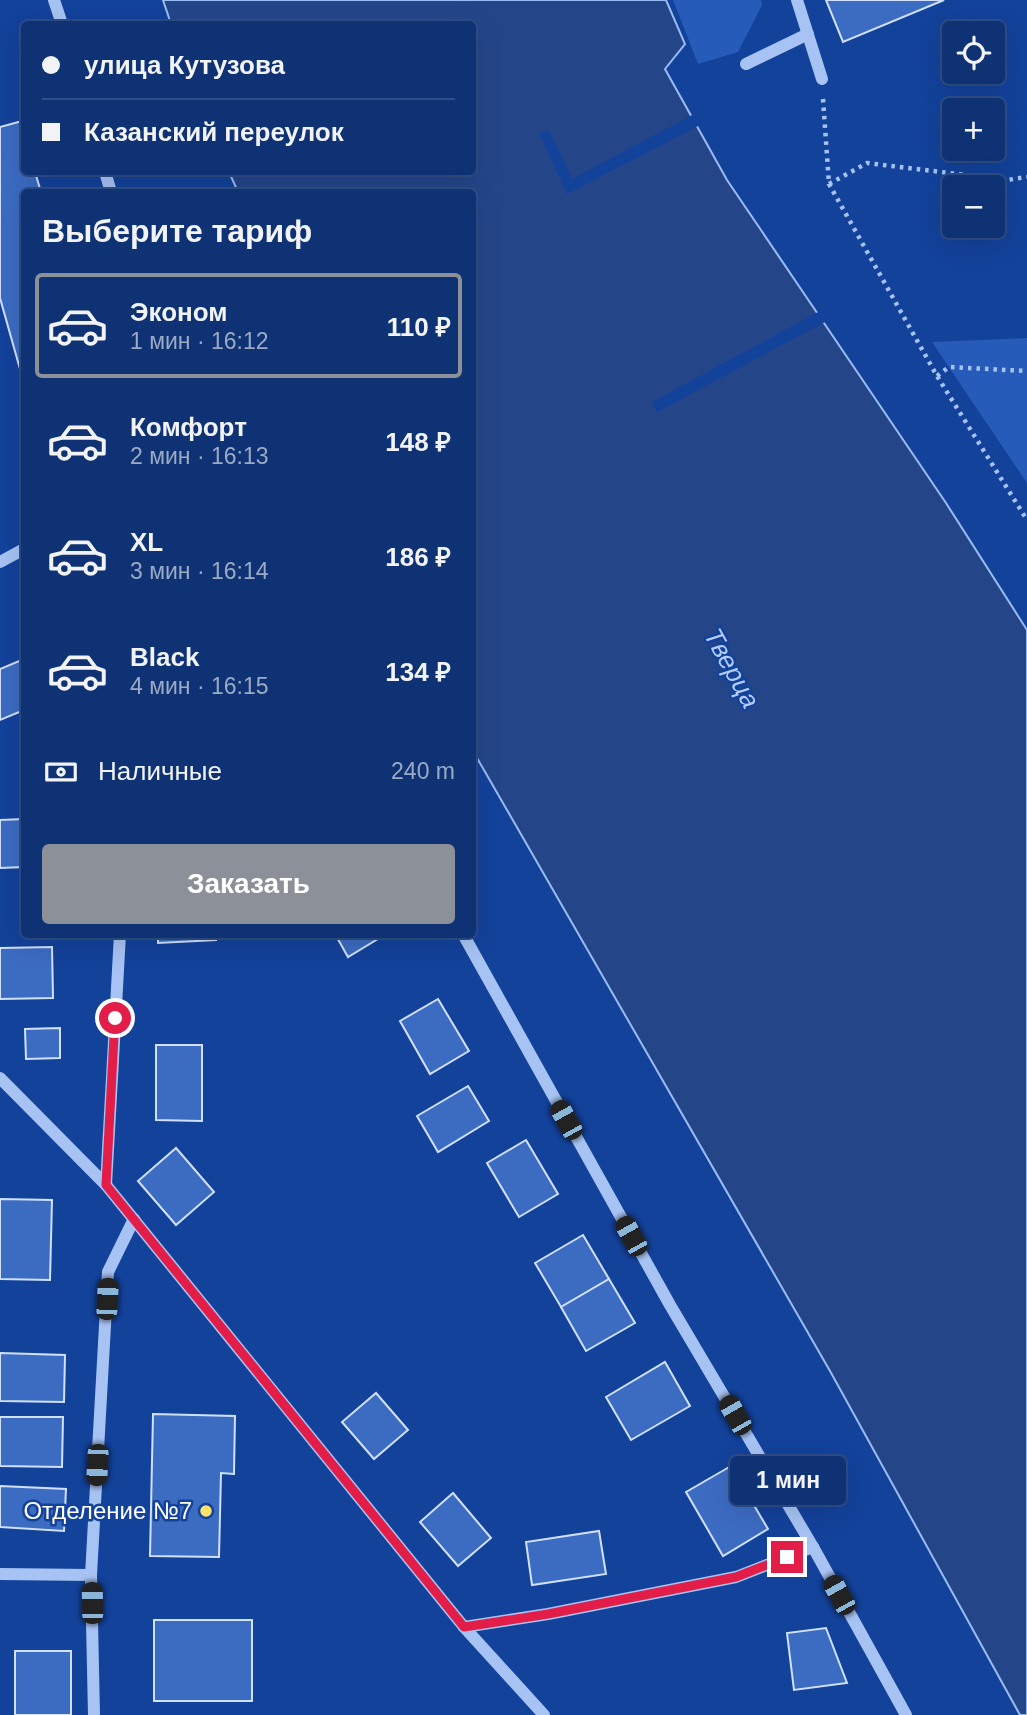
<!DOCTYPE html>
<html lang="ru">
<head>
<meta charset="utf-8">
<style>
	:root { --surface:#0e3274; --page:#173a79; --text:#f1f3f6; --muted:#9baac5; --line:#2e4d86; --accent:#8c9099 }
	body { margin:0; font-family:Arial,sans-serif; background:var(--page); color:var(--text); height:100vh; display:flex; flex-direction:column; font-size:26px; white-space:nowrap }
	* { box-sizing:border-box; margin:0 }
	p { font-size:23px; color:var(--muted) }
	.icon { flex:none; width:38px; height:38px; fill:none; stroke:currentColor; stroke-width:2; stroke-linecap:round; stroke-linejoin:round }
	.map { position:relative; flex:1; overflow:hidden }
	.side { position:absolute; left:21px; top:189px; width:455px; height:749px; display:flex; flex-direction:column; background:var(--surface); border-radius:7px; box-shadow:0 7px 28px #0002,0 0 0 2px var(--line) }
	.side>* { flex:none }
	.banner { position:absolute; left:21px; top:21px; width:455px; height:154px; border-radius:7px; box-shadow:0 7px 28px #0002,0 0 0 2px var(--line); display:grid; align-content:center; height:154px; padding:0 21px; background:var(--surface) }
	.controls { position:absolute; left:942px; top:21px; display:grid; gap:14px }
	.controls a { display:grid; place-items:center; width:63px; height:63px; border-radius:7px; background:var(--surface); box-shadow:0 7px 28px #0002,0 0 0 2px var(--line); font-size:35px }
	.end { position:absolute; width:32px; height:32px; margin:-16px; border:9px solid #e11d48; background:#fff; box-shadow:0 0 0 4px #fff }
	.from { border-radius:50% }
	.bubble { position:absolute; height:49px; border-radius:7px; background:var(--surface); box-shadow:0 7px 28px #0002,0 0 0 2px var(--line); font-size:23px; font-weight:600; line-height:49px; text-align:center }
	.car { position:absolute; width:21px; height:42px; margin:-21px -10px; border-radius:9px; box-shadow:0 0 5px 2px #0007; background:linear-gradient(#222 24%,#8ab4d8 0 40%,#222 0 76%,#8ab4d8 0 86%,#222 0) }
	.banner b { display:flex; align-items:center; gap:24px; height:66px; font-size:26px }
	.banner b+b { border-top:2px solid var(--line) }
	.banner i { width:18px; height:18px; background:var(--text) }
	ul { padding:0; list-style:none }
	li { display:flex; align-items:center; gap:21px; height:105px; margin:0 14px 10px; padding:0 7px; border:4px solid transparent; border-radius:7px }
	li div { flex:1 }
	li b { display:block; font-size:26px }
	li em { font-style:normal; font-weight:600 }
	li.selected { border-color:var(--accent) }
	li>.icon { width:63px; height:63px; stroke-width:1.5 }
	h2 { padding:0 21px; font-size:32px; line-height:84px }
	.pay { display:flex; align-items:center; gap:18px; height:77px; padding:0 21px; font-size:26px }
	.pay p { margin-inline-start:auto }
	.primary-button { display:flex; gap:14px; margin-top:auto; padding:14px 21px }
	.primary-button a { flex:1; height:80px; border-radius:7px; background:var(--accent); color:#fff; font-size:28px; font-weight:600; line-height:80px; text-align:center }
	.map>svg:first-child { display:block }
</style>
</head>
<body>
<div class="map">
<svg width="1027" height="1715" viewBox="0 0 1027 1715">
	<rect width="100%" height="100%" fill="#13429b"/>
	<g fill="#265bb9">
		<polygon points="673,0 761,0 762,5 738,52 698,64"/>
		<polygon points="1027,338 1027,483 932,342"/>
	</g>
	<polygon fill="#244689" stroke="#99bcf6" stroke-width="2" points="163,0 666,0 685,44 665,69 727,180 946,503 1027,630 1027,1715 1020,1715 830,1371 473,751 472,192 238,192 229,172 472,172 472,24 171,24"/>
	<g fill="#13429b">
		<polygon points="694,114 700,125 567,194 539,133 549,130 572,179"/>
		<polygon points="820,311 827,321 657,412 652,402"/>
	</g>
	<g fill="#3c6bc2" stroke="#d0e0fd" stroke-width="2">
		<polygon points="826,0 944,0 843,42"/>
		<polygon points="22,121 24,131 24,172 35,172 41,192 24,192 24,368 20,369 0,298 0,127"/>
		<polygon points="24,659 24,710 0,720 0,669"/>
		<polygon points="24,819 24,867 0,868 0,820"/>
		<polygon points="158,934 216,934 216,940 158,943"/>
		<polygon points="335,934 386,934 348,957"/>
		<polygon points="52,947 53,998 0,999 0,948"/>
		<polygon points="438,999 469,1051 430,1074 400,1021"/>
		<polygon points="60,1028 60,1058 26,1059 25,1029"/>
		<polygon points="156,1045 202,1045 202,1121 156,1120"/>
		<polygon points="468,1086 489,1121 438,1152 417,1116"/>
		<polygon points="526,1140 558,1194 519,1217 487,1163"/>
		<polygon points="176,1148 214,1192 176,1225 138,1181"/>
		<polygon points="0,1199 52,1200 50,1280 0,1279"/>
		<polygon points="583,1235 609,1279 561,1307 535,1263"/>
		<polygon points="609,1279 635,1323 586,1351 561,1307"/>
		<polygon points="0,1353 65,1355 64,1402 0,1401"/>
		<polygon points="665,1362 690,1406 631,1440 606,1397"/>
		<polygon points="376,1393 408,1430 374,1459 342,1422"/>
		<polygon points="153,1414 235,1416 234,1474 221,1473 219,1557 150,1556"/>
		<polygon points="0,1417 63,1417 62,1467 0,1466"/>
		<polygon points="731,1466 768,1529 723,1556 686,1492"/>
		<polygon points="0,1486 66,1489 64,1531 0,1527"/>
		<polygon points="453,1493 491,1538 458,1566 420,1522"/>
		<polygon points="599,1531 606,1574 532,1585 526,1542"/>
		<rect x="154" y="1620" width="98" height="81"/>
		<polygon points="826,1628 847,1683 794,1690 787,1633"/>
		<rect x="15" y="1651" width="56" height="64"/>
	</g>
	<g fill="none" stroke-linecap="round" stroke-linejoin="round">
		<g stroke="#a7c3f3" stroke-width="4.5" stroke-dasharray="3.5 5" stroke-linecap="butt">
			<polyline points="823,99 829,184 937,376 1027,520"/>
			<polyline points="829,184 867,163 1007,180 1027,177"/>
			<polyline points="937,376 949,367 1027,371"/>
		</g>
		<g stroke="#a7c3f3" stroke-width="12">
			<polyline points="54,0 62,24"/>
			<polyline points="797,0 822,79"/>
			<polyline points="746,64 808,34"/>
			<polyline points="105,172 111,192"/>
			<polyline points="0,562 24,549"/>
			<polyline points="463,934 670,1305 813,1547 906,1715"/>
			<polyline points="0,1078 106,1185 464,1627 544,1715"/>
			<polyline points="106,1185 120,934"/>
			<polyline points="0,1574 91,1575"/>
			<polyline points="464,1627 548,1614 736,1577 813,1547"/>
			<polyline points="94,1715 91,1575 108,1272 134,1219"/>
		</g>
	</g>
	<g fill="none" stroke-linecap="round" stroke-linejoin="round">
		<polyline stroke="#e11d48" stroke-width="9" points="115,1018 106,1185 464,1627 548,1614 736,1577 787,1557"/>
	</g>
	<circle fill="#ffe26a" stroke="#13429b" stroke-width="2.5" cx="206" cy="1511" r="7"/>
	<g text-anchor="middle" stroke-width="5" stroke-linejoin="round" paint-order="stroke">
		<g font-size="24" fill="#fff" stroke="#13429b" text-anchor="end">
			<text x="192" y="1519">Отделение №7</text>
		</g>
		<g font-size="26" font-style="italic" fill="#b4cdfa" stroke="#13429b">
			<text transform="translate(732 668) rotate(61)" y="9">Тверца</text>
		</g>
	</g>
</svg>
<div class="controls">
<a><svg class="icon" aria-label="locate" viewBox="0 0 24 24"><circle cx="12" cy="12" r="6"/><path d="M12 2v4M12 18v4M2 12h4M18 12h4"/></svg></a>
<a>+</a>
<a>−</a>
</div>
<i class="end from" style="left:115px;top:1018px"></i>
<i class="end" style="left:787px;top:1557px"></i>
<div class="bubble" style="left:730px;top:1456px;width:116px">1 мин</div>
<i class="car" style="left:566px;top:1120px;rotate:331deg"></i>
<i class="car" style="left:631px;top:1236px;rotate:331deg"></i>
<i class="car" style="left:107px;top:1299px;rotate:3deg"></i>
<i class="car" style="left:735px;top:1415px;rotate:330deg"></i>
<i class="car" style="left:97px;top:1465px;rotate:183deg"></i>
<i class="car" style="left:839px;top:1595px;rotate:331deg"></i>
<i class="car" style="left:92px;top:1603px;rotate:359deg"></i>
<div class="banner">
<b><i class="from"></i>улица Кутузова</b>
<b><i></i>Казанский переулок</b>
</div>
<section class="side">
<h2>Выберите тариф</h2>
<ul>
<li class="selected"><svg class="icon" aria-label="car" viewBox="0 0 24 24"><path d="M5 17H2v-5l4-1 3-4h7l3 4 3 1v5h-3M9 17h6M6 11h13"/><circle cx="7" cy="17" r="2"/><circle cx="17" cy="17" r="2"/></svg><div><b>Эконом</b><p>1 мин · 16:12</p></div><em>110 ₽</em></li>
<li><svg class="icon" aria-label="car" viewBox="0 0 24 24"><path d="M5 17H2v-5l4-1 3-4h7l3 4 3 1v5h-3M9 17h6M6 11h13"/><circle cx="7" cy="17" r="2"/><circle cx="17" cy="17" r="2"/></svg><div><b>Комфорт</b><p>2 мин · 16:13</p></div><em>148 ₽</em></li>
<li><svg class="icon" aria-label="car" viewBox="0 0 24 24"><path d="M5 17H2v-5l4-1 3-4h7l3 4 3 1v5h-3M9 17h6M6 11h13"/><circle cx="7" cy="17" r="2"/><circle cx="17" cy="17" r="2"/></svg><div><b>XL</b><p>3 мин · 16:14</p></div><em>186 ₽</em></li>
<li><svg class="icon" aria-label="car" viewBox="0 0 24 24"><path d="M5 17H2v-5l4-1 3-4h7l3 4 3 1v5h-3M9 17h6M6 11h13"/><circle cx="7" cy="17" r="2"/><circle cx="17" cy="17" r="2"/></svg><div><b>Black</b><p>4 мин · 16:15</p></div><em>134 ₽</em></li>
</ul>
<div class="pay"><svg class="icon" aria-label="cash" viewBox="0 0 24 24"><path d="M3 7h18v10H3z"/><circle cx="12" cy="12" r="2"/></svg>Наличные<p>240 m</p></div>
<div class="primary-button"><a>Заказать</a></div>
</section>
</div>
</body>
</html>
